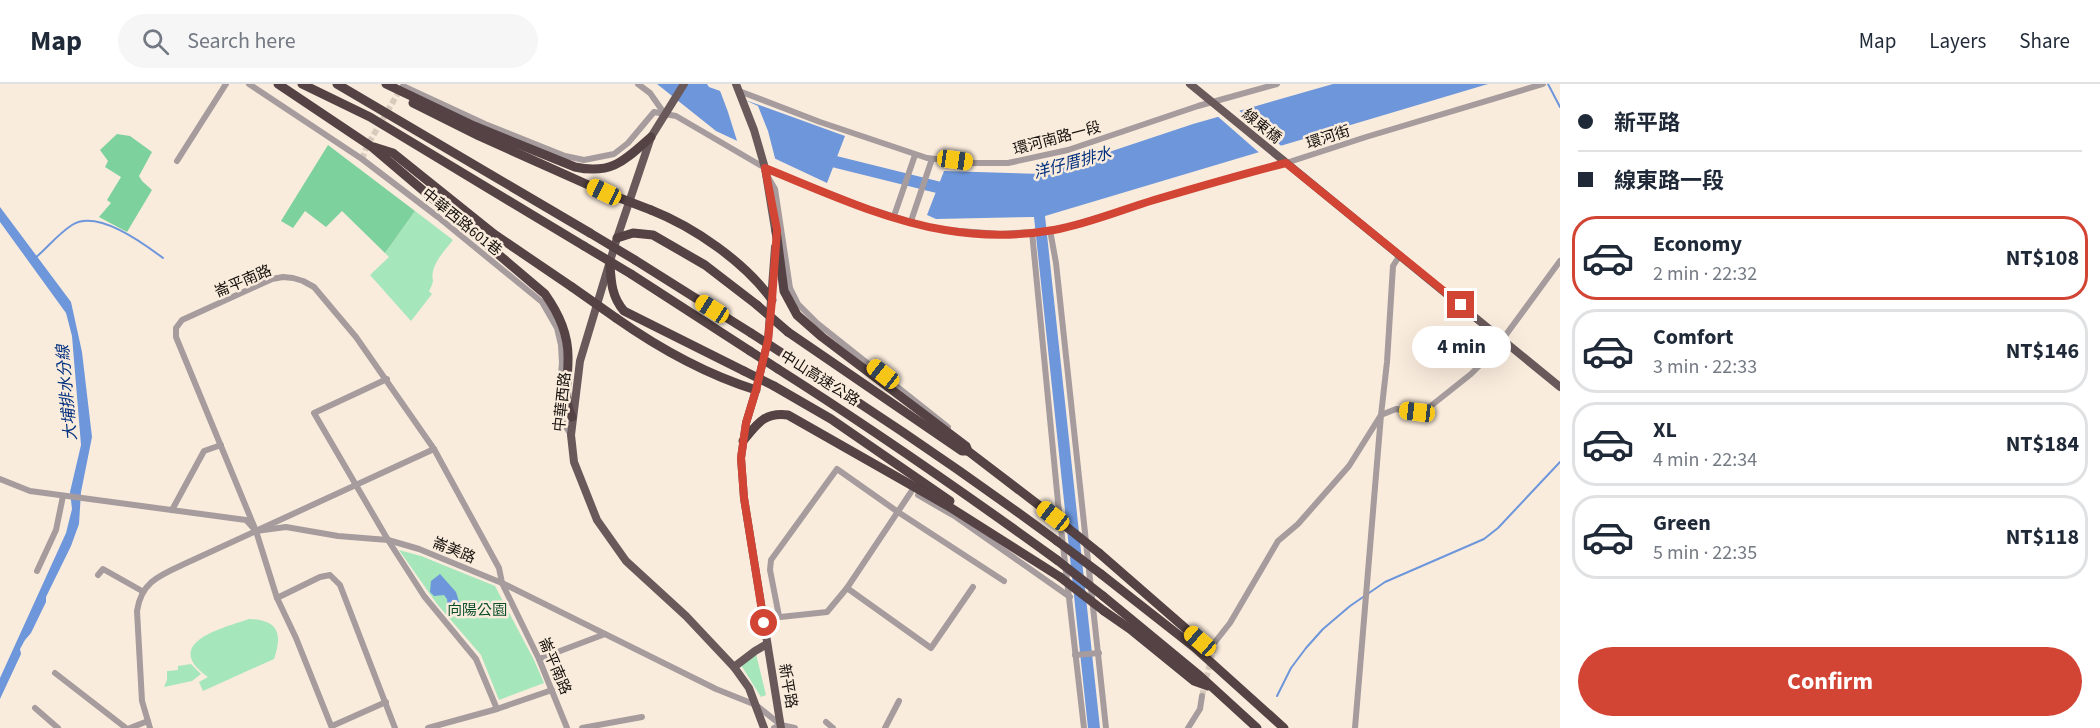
<!DOCTYPE html>
<html lang="en">
<head>
<meta charset="utf-8">
<style>
	:root { --surface:#fff; --page:#f6f6f7; --text:#1f2937; --muted:#747a83; --line:#e0e1e3; --accent:#d24535 }
	body { margin:0; font-family:"Source Sans 3","Noto Sans TC",sans-serif; background:var(--page); color:var(--text); height:100vh; display:flex; flex-direction:column; font-size:22px; white-space:nowrap }
	* { box-sizing:border-box; margin:0 }
	p { font-size:20px; color:var(--muted) }
	.icon { flex:none; width:33px; height:33px; fill:none; stroke:currentColor; stroke-width:2; stroke-linecap:round; stroke-linejoin:round }
	.map { position:relative; flex:1; overflow:hidden }
	.drawer { display:flex; flex-direction:column; background:var(--surface); width:540px }
	.drawer>* { flex:none }
	.hud { display:grid; align-content:center; height:132px; padding:0 18px; background:var(--surface) }
	.end { position:absolute; width:27px; height:27px; margin:-14px; border:8px solid #d24535; background:#fff; box-shadow:0 0 0 3px #fff }
	.from { border-radius:50% }
	.bubble { position:absolute; height:42px; border-radius:21px; background:var(--surface); box-shadow:0 6px 24px #0002; font-size:20px; font-weight:700; line-height:42px; text-align:center }
	.car { position:absolute; width:18px; height:36px; margin:-18px -9px; border-radius:8px; box-shadow:0 0 4px 2px #0007; background:linear-gradient(#f5c518 24%,#345 0 40%,#f5c518 0 76%,#345 0 86%,#f5c518 0) }
	.hud b { display:flex; align-items:center; gap:21px; height:57px; font-size:22px }
	.hud b+b { border-top:2px solid var(--line) }
	.hud i { width:15px; height:15px; background:var(--text) }
	ul { padding:0; list-style:none }
	li { display:flex; align-items:center; gap:18px; height:84px; margin:0 12px 9px; padding:0 6px; border:3px solid var(--line); border-radius:24px }
	li div { flex:1 }
	li b { display:block; font-size:22px }
	li em { font-style:normal; font-weight:700 }
	li.on { border-color:var(--accent) }
	li>.icon { width:54px; height:54px; stroke-width:1.5 }
	.primary-button { display:flex; gap:12px; margin-top:auto; padding:12px 18px }
	.primary-button a { flex:1; height:69px; border-radius:36px; background:var(--accent); color:#fff; font-size:24px; font-weight:700; line-height:69px; text-align:center }
	header { display:flex; align-items:center; gap:36px; box-sizing:border-box; height:84px; padding:0 30px; background:var(--surface); border-bottom:2px solid var(--line) }
	header strong { font-size:28px }
	nav { display:flex; gap:33px; margin-inline-start:auto; font-size:21px }
	.search { width:420px; height:54px; background:var(--page); display:flex; align-items:center; gap:15px; box-sizing:border-box; padding:0 21px; border-radius:33px; color:var(--muted); font-size:22px }
	main { display:flex; flex:1; min-height:0 }
	.map>svg:first-child { display:block }
</style>
</head>
<body>
<header>
<strong>Map</strong>
<div class="search"><svg class="icon" aria-label="search" viewBox="0 0 24 24"><circle cx="10" cy="10" r="6"/><path d="M15 15l6 6"/></svg>Search here</div>
<nav><a>Map</a><a>Layers</a><a>Share</a></nav>
</header>
<main>
<div class="map">
<svg width="1560" height="644" viewBox="0 0 1560 644">
	<rect width="100%" height="100%" fill="#faecdd"/>
	<g fill="#a5e6bb">
		<path d="M 415,127 L 453,156 C 446,165 436,175 433,187 C 431,198 436,194 429,207 L 432,210 L 411,237 L 370,191 L 389,173 L 385,169 Z"/>
		<polygon points="399,466 421,472 495,502 534,576 544,599 499,616 481,571 437,520"/>
		<path d="M 249,535 C 278,536 283,549 274,575 L 203,607 L 199,598 L 208,593 C 160,559 223,544 249,535 Z"/>
		<polygon points="756,570 766,611 761,613 741,581"/>
		<polygon points="191,580 201,590 192,597 164,603 167,596 167,587 178,586 178,582"/>
	</g>
	<g fill="#7cd19c">
		<polygon points="117,50 130,52 152,68 139,92 142,97 152,106 127,148 99,133 111,119 107,116 121,93 105,83 108,77 100,66"/>
		<polygon points="328,61 415,127 385,169 342,127 326,143 305,127 293,144 281,137"/>
	</g>
	<g fill="#6d96db">
		<polygon points="657,0 707,0 709,3 845,52 827,99 716,47"/>
		<polygon points="1333,0 1488,0 1045,132 1100,644 1088,644 1034,133 936,135 927,131 944,87 1043,90 1193,40"/>
		<polygon points="0,123 71,218 82,268 92,353 81,408 79,440 71,462 46,513 46,518 31,549 25,556 20,565 21,570 0,615 0,594 66,449 72,425 70,408 81,361 72,252 66,229 0,138"/>
		<polygon points="440,490 456,508 461,524 448,523 447,515 444,511 434,512 430,508 431,497"/>
	</g>
	<g fill="#faecdd">
		<polygon points="719,4 758,22 768,47 776,78 738,60 728,28"/>
		<polygon points="1236,24 1285,65 1263,72 1215,30"/>
	</g>
	<g fill="none" stroke-linecap="round" stroke-linejoin="round">
		<g stroke="#6d96db" stroke-width="2">
			<polyline points="1548,0 1560,23"/>
			<path d="M 34,175 C 47,164 58,150 72,141 C 97,125 143,159 163,174"/>
			<polyline points="1277,612 1291,584 1306,564 1323,545 1350,522 1385,498 1484,455 1498,444 1560,378"/>
		</g>
		<polyline stroke="#6d96db" stroke-width="12" points="822,72 832,77 953,107"/>
		<g stroke="#d8cbbe" stroke-width="6" stroke-dasharray="6 3" stroke-linecap="butt">
			<polyline points="362,75 367,62 401,4"/>
			<polyline points="1202,612 1215,558"/>
		</g>
		<g stroke="#a69c9d" stroke-width="6">
			<polyline points="249,0 362,75 438,133 542,218 557,244 561,261 562,279 558,321 561,335 571,351"/>
			<polyline points="638,0 650,9 664,29"/>
			<polyline points="403,2 485,40 565,72 584,76 614,70 628,59 654,28 676,32 765,84 861,122 927,143 947,146 1000,150 1032,148 1064,144 1186,106 1286,79 1366,53 1543,0"/>
			<polyline points="739,7 820,38 927,74 973,79 1008,79 1068,66 1198,22 1277,0"/>
			<polyline points="177,77 226,0"/>
			<polyline points="768,93 775,105 790,204 798,220 817,239 948,343"/>
			<polyline points="894,132 915,71"/>
			<polyline points="911,137 932,75"/>
			<polyline points="1050,146 1056,179 1106,644"/>
			<polyline points="1032,148 1058,418 1084,644"/>
			<polyline points="387,295 314,329 388,456 424,512 476,575 497,625"/>
			<polyline points="0,395 30,407 246,436 256,447 286,443 338,452 388,456 419,465 502,499 716,605 756,621 781,641"/>
			<polyline points="918,411 956,433 1070,513"/>
			<polyline points="172,426 204,367 221,361"/>
			<polyline points="37,487 56,446 63,412"/>
			<polyline points="98,491 103,485 142,507"/>
			<polyline points="847,504 931,564 973,503"/>
			<polyline points="277,514 320,493 330,491 340,501 395,644"/>
			<polyline points="779,532 770,486 771,476 837,385 898,428 1004,497"/>
			<polyline points="771,534 827,528 847,504 911,408"/>
			<polyline points="1215,558 1230,539 1278,457 1298,440 1349,382 1381,331 1396,325 1417,328 1427,325 1471,290 1494,267 1560,177"/>
			<polyline points="1075,571 1099,569"/>
			<polyline points="539,575 605,550"/>
			<polyline points="55,589 126,644"/>
			<polyline points="35,624 58,644"/>
			<polyline points="826,638 833,644"/>
			<polyline points="332,642 386,618"/>
			<polyline points="130,644 148,637"/>
			<path d="M 150,644 L 142,617 L 137,527 C 141,499 158,492 182,481 L 434,365"/>
			<polyline points="332,644 296,554 277,514 256,447 176,253 176,244 182,236 272,195 283,193 293,194 303,197 314,203 356,253 434,365 499,484 502,499 539,575 567,644"/>
			<polyline points="428,644 497,625 552,606"/>
			<polyline points="582,644 642,633"/>
			<polyline points="774,644 781,641 795,644"/>
			<polyline points="885,644 899,617"/>
			<polyline points="1188,644 1200,625 1202,612"/>
			<polyline points="1355,644 1381,331 1387,278 1393,182 1400,171"/>
		</g>
		<g stroke="#69595b" stroke-width="8">
			<polyline points="684,0 651,53 617,154 580,277 571,351 574,378 597,436 626,477 686,532 734,583 749,604 764,644"/>
			<polyline points="736,0 754,46 765,84 776,151"/>
			<polyline points="1190,0 1560,303"/>
			<polyline points="775,163 768,256 756,306 746,339 741,374 744,414 781,644"/>
			<polyline points="734,583 755,567 767,560"/>
		</g>
		<g stroke="#544244" stroke-width="9">
			<path d="M 278,0 L 372,63 L 545,210 C 559,230 569,251 568,277 C 568,296 563,315 572,333"/>
			<polyline points="302,0 370,33 584,162"/>
			<polyline points="337,0 590,149"/>
			<path d="M 386,0 L 474,42 L 575,83 C 612,91 625,76 651,53"/>
			<polyline points="413,19 479,52 604,108"/>
			<polyline points="374,63 393,69 494,150 572,203"/>
			<path d="M 651,126 C 694,143 745,178 772,216"/>
			<polyline points="776,146 784,207 797,231 822,253 966,362 968,367 1053,432"/>
			<polyline points="617,154 633,149 653,151 705,181 757,221"/>
			<polyline points="635,176 751,249"/>
			<path d="M 610,180 C 611,199 612,213 624,227 L 744,287"/>
			<polyline points="631,190 750,267"/>
			<path d="M 616,234 C 660,265 705,290 756,306"/>
			<polyline points="788,248 962,367 968,367"/>
			<path d="M 785,271 C 878,330 968,391 1057,457"/>
			<path d="M 778,285 C 874,346 966,410 1057,476"/>
			<polyline points="774,302 831,335 950,417"/>
			<path d="M 743,357 C 757,340 764,328 788,331 L 948,422 L 1060,493"/>
			<polyline points="1099,469 1200,557 1206,573"/>
			<polyline points="1101,490 1194,563 1284,644"/>
			<polyline points="1103,512 1200,592 1257,644"/>
			<polyline points="1104,527 1130,545 1194,597 1208,602"/>
		</g>
		<g stroke="#544244" stroke-width="9">
			<polyline points="604,108 651,126"/>
			<polyline points="590,149 635,176"/>
			<polyline points="584,162 631,190"/>
			<polyline points="572,203 616,234"/>
			<polyline points="757,221 788,248"/>
			<polyline points="751,249 785,271"/>
			<polyline points="750,267 778,285"/>
			<polyline points="744,287 774,302"/>
			<polyline points="1053,432 1099,469"/>
			<polyline points="1057,457 1101,490"/>
			<polyline points="1057,476 1103,512"/>
			<polyline points="1060,493 1104,527"/>
		</g>
	</g>
	<g fill="none" stroke-linecap="round" stroke-linejoin="round">
		<path stroke="#d24535" stroke-width="8" d="M 764,539 L 744,414 L 741,374 L 746,339 L 756,306 L 768,256 L 772,216 L 777,146 L 765,84 C 822,107 884,136 945,146 C 980,152 1019,152 1054,146 C 1088,140 1121,126 1154,116 C 1198,103 1242,90 1286,79 L 1461,221"/>
	</g>
	<g text-anchor="middle" stroke-width="5" stroke-linejoin="round" paint-order="stroke">
		<g font-size="15" fill="#15100b" stroke="#faecdd">
			<text transform="translate(1262 42) rotate(39)" y="5">線東橋</text>
			<text transform="translate(1328 53) rotate(-18)" y="5">環河街</text>
			<text transform="translate(1057 54) rotate(-15)" y="5">環河南路一段</text>
			<text transform="translate(462 138) rotate(39)" y="5">中華西路601巷</text>
			<text transform="translate(243 197) rotate(-23)" y="5">崙平南路</text>
			<text transform="translate(820 294) rotate(32)" y="5">中山高速公路</text>
			<text transform="translate(562 318) rotate(-84)" y="5">中華西路</text>
			<text transform="translate(454 466) rotate(22)" y="5">崙美路</text>
			<text transform="translate(555 582) rotate(67)" y="5">崙平南路</text>
			<text transform="translate(788 602) rotate(80)" y="5">新平路</text>
		</g>
		<g font-size="15" fill="#0b4e2c" stroke="#faecdd">
			<text x="477" y="531">向陽公園</text>
		</g>
		<g font-size="16" font-style="italic" fill="#002f7e" stroke="#faecdd">
			<text transform="translate(1072 78) rotate(-15)" y="6">洋仔厝排水</text>
			<text transform="translate(66 309) rotate(-95)" y="6">大埔排水分線</text>
		</g>
	</g>
</svg>
<i class="end from" style="left:764px;top:539px"></i>
<i class="end" style="left:1461px;top:221px"></i>
<div class="bubble" style="left:1412px;top:242px;width:99px">4 min</div>
<i class="car" style="left:955px;top:76px;rotate:98deg"></i>
<i class="car" style="left:604px;top:108px;rotate:295deg"></i>
<i class="car" style="left:712px;top:225px;rotate:302deg"></i>
<i class="car" style="left:883px;top:290px;rotate:308deg"></i>
<i class="car" style="left:1417px;top:328px;rotate:277deg"></i>
<i class="car" style="left:1053px;top:432px;rotate:308deg"></i>
<i class="car" style="left:1200px;top:557px;rotate:311deg"></i>
</div>
<section class="drawer">
<div class="hud">
<b><i class="from"></i>新平路</b>
<b><i></i>線東路一段</b>
</div>
<ul>
<li class="on"><svg class="icon" aria-label="car" viewBox="0 0 24 24"><path d="M5 17H2v-5l4-1 3-4h7l3 4 3 1v5h-3M9 17h6M6 11h13"/><circle cx="7" cy="17" r="2"/><circle cx="17" cy="17" r="2"/></svg><div><b>Economy</b><p>2 min · 22:32</p></div><em>NT$108</em></li>
<li><svg class="icon" aria-label="car" viewBox="0 0 24 24"><path d="M5 17H2v-5l4-1 3-4h7l3 4 3 1v5h-3M9 17h6M6 11h13"/><circle cx="7" cy="17" r="2"/><circle cx="17" cy="17" r="2"/></svg><div><b>Comfort</b><p>3 min · 22:33</p></div><em>NT$146</em></li>
<li><svg class="icon" aria-label="car" viewBox="0 0 24 24"><path d="M5 17H2v-5l4-1 3-4h7l3 4 3 1v5h-3M9 17h6M6 11h13"/><circle cx="7" cy="17" r="2"/><circle cx="17" cy="17" r="2"/></svg><div><b>XL</b><p>4 min · 22:34</p></div><em>NT$184</em></li>
<li><svg class="icon" aria-label="car" viewBox="0 0 24 24"><path d="M5 17H2v-5l4-1 3-4h7l3 4 3 1v5h-3M9 17h6M6 11h13"/><circle cx="7" cy="17" r="2"/><circle cx="17" cy="17" r="2"/></svg><div><b>Green</b><p>5 min · 22:35</p></div><em>NT$118</em></li>
</ul>
<div class="primary-button"><a>Confirm</a></div>
</section>
</main>
</body>
</html>
